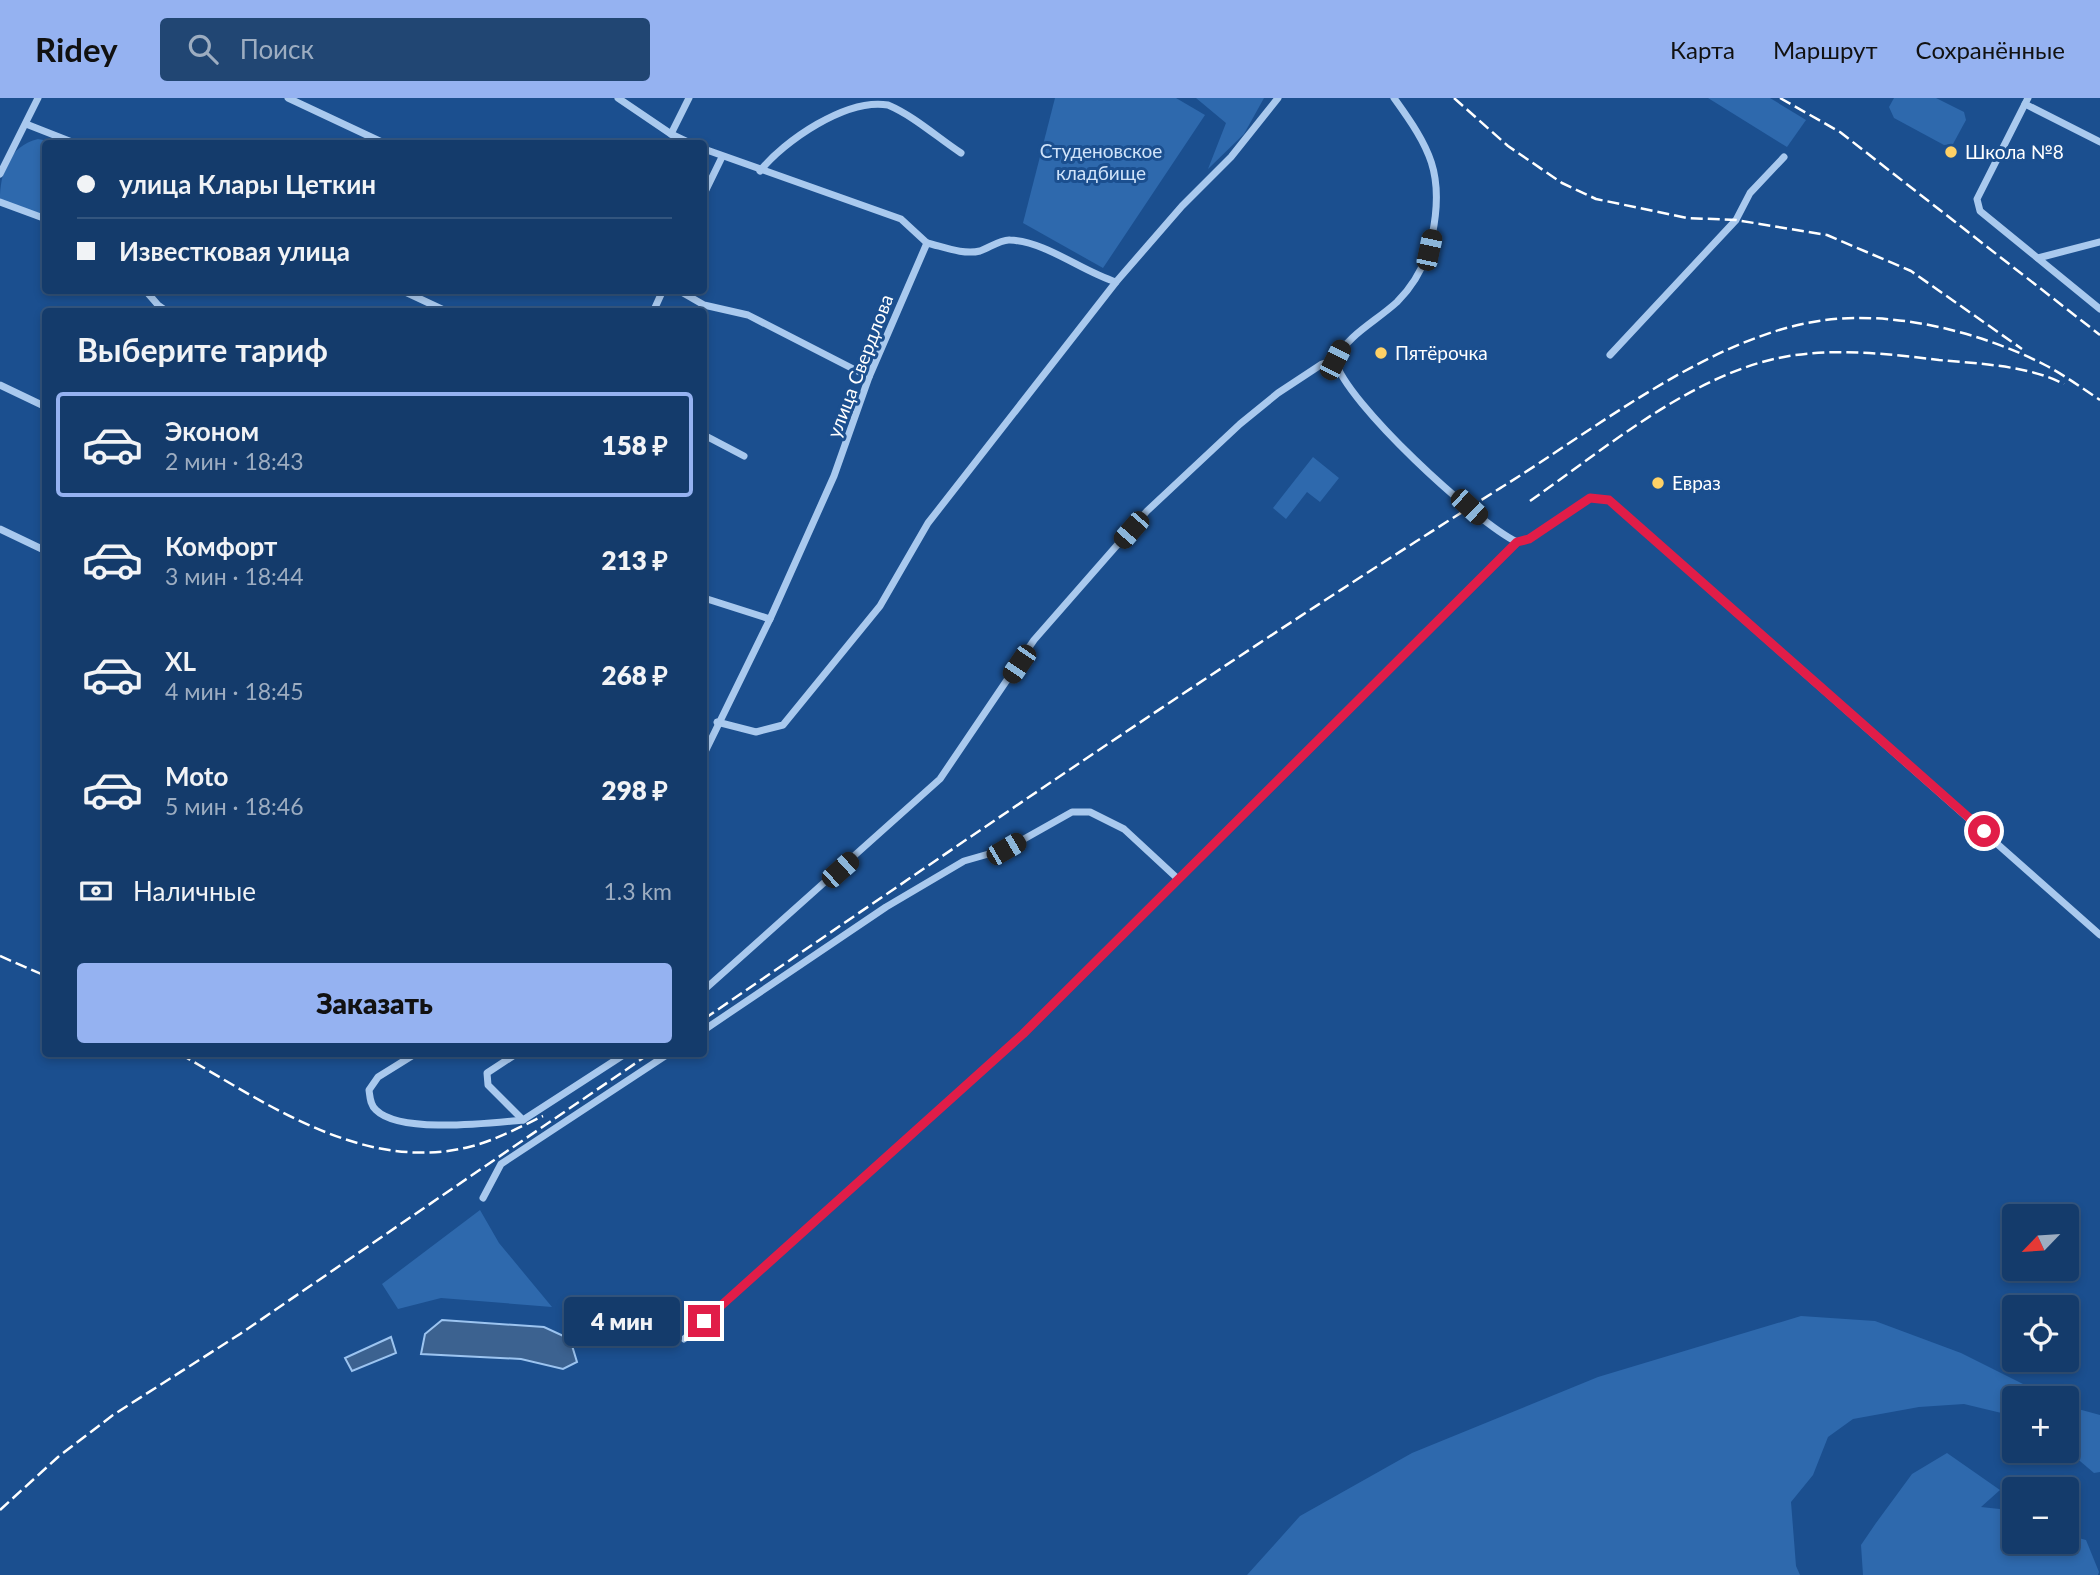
<!DOCTYPE html>
<html lang="ru">
<head>
<meta charset="utf-8">
<style>
	:root { --surface:#143b6b; --page:#214673; --text:#f1f3f6; --muted:#9dadc1; --line:#33557e; --accent:#95b2f1 }
	body { margin:0; font-family:Lato,sans-serif; background:var(--page); color:var(--text); height:100vh; display:flex; flex-direction:column; font-size:26px; white-space:nowrap }
	* { box-sizing:border-box; margin:0 }
	p { font-size:23px; color:var(--muted) }
	.icon { flex:none; width:38px; height:38px; fill:none; stroke:currentColor; stroke-width:2; stroke-linecap:round; stroke-linejoin:round }
	.map { position:relative; flex:1; overflow:hidden }
	.panel { position:absolute; left:42px; top:210px; width:665px; height:749px; display:flex; flex-direction:column; background:var(--surface); border-radius:7px; box-shadow:0 4px 10px #0003,0 0 0 2px var(--line) }
	.panel>* { flex:none }
	.guide { position:absolute; left:42px; top:42px; width:665px; height:154px; border-radius:7px; box-shadow:0 4px 10px #0003,0 0 0 2px var(--line); display:grid; align-content:center; height:154px; padding:0 35px; background:var(--surface) }
	.needle { width:46px; rotate:245deg }
	.fabs { position:absolute; left:2002px; top:1106px; display:grid; gap:14px }
	.fabs a { display:grid; place-items:center; width:77px; height:77px; border-radius:7px; background:var(--surface); box-shadow:0 4px 10px #0003,0 0 0 2px var(--line); font-size:35px }
	.end { position:absolute; width:32px; height:32px; margin:-16px; border:9px solid #e11d48; background:#fff; box-shadow:0 0 0 4px #fff }
	.from { border-radius:50% }
	.bubble { position:absolute; height:49px; border-radius:7px; background:var(--surface); box-shadow:0 4px 10px #0003,0 0 0 2px var(--line); font-size:23px; font-weight:800; line-height:49px; text-align:center }
	.car { position:absolute; width:21px; height:42px; margin:-21px -10px; border-radius:9px; box-shadow:0 0 5px 2px #0007; background:linear-gradient(#222 24%,#8ab4d8 0 40%,#222 0 76%,#8ab4d8 0 86%,#222 0) }
	.guide b { display:flex; align-items:center; gap:24px; height:66px; font-size:26px }
	.guide b+b { border-top:2px solid var(--line) }
	.guide i { width:18px; height:18px; background:var(--text) }
	ul { padding:0; list-style:none }
	li { display:flex; align-items:center; gap:21px; height:105px; margin:0 14px 10px; padding:0 21px; border:4px solid transparent; border-radius:7px }
	li div { flex:1 }
	li b { display:block; font-size:26px }
	li em { font-style:normal; font-weight:800 }
	li.current { border-color:var(--accent) }
	li>.icon { width:63px; height:63px; stroke-width:1.5 }
	h2 { padding:0 35px; font-size:32px; line-height:84px }
	.pay { display:flex; align-items:center; gap:18px; height:77px; padding:0 35px; font-size:26px }
	.pay p { margin-inline-start:auto }
	.primary-button { display:flex; gap:14px; margin-top:auto; padding:14px 35px }
	.primary-button a { flex:1; height:80px; border-radius:7px; background:var(--accent); color:#111; font-size:28px; font-weight:800; line-height:80px; text-align:center }
	header { display:flex; align-items:center; gap:42px; box-sizing:border-box; height:98px; padding:0 35px; background:var(--accent); color:#111 }
	header strong { font-size:33px }
	nav { display:flex; gap:38px; margin-inline-start:auto; font-size:24px }
	.search { width:490px; height:63px; background:var(--page); display:flex; align-items:center; gap:18px; box-sizing:border-box; padding:0 24px; border-radius:7px; color:var(--muted); font-size:26px }
	.map>svg:first-child { display:block }
</style>
</head>
<body>
<header>
<strong>Ridey</strong>
<div class="search"><svg class="icon" aria-label="search" viewBox="0 0 24 24"><circle cx="10" cy="10" r="6"/><path d="M15 15l6 6"/></svg>Поиск</div>
<nav><a>Карта</a><a>Маршрут</a><a>Сохранённые</a></nav>
</header>
<div class="map">
<svg width="2100" height="1477" viewBox="0 0 2100 1477">
	<rect width="100%" height="100%" fill="#1b4f8f"/>
	<g fill="#2e69ad">
		<polygon points="1055,0 1176,0 1205,17 1103,170 1023,125"/>
		<polygon points="1196,0 1264,0 1244,36 1208,71 1226,25"/>
		<polygon points="1708,0 1770,0 1806,22 1787,49"/>
		<polygon points="1894,0 1936,0 1964,14 1966,22 1953,46 1944,47 1894,20 1889,9"/>
		<path d="M 38,41 L 59,45 L 46,46 L 45,119 L 0,102 C 0,75 9,48 38,41 Z"/>
		<polygon points="1313,359 1339,380 1320,404 1307,394 1286,421 1273,410"/>
		<polygon points="480,1112 499,1145 552,1209 441,1200 398,1211 382,1186"/>
		<polygon points="1801,1218 1875,1223 1961,1255 2051,1300 2014,1300 2014,1318 1964,1306 1919,1309 1853,1321 1828,1339 1813,1377 1791,1404 1796,1468 1800,1477 1247,1477 1300,1418 1412,1355 1598,1279"/>
		<polygon points="2067,1308 2100,1317 2100,1374 2094,1375 2067,1352"/>
		<polygon points="1947,1355 2000,1392 1981,1409 2009,1412 2014,1416 2014,1444 2067,1444 2067,1437 2086,1442 2099,1474 2098,1477 1863,1477 1861,1447 1876,1425 1912,1376"/>
	</g>
	<g fill="#3c6290" stroke="#9cc4f0" stroke-width="2">
		<polygon points="442,1222 544,1229 570,1241 577,1264 563,1271 521,1261 421,1256 425,1236"/>
		<polygon points="391,1239 396,1255 352,1273 345,1260"/>
	</g>
	<g fill="none" stroke-linecap="round" stroke-linejoin="round">
		<g stroke="#a9c9ee" stroke-width="7">
			<polyline points="288,0 386,46"/>
			<polyline points="618,0 671,36 692,46"/>
			<path d="M 1394,0 C 1430,50 1445,76 1432,138 C 1427,163 1415,186 1397,204 C 1375,224 1349,236 1335,262 C 1345,304 1477,425 1517,444 L 1529,441 L 1590,400 L 1609,402 L 2100,837"/>
			<polyline points="2028,0 1977,101 1980,113 2100,211"/>
			<polyline points="2025,6 2100,44"/>
			<polyline points="26,26 77,46"/>
			<polyline points="671,36 689,0"/>
			<polyline points="704,51 901,121 927,145"/>
			<path d="M 760,73 C 784,43 846,0 888,7 C 914,18 938,40 961,55"/>
			<polyline points="0,76 38,0"/>
			<polyline points="704,96 722,59"/>
			<polyline points="0,104 46,121"/>
			<path d="M 927,145 C 944,149 963,157 980,153 C 989,150 1001,141 1010,142 C 1047,144 1081,173 1116,184 L 1182,108 L 1231,59 L 1278,0"/>
			<polyline points="2038,160 2100,144"/>
			<polyline points="145,192 158,207 168,214"/>
			<polyline points="401,192 448,214"/>
			<polyline points="678,192 704,207 748,217 869,279"/>
			<polyline points="653,214 663,192"/>
			<polyline points="1610,257 1736,122 1750,95 1784,59"/>
			<polyline points="0,287 46,309"/>
			<polyline points="704,337 744,358"/>
			<polyline points="0,431 46,453"/>
			<polyline points="704,500 770,521"/>
			<polyline points="717,624 756,634 783,627 880,508 928,425 1116,184"/>
			<polyline points="704,656 770,521 834,378 869,279 927,145"/>
			<polyline points="704,892 940,681 1034,542 1147,413 1240,326 1278,295 1322,266 1335,262"/>
			<polyline points="704,932 886,809 964,763 1006,751 1072,714 1090,714 1124,731 1178,781"/>
			<path d="M 415,956 L 378,979 L 369,992 C 370,999 370,1007 376,1012 C 400,1036 489,1025 523,1022"/>
			<polyline points="516,956 487,975 488,987 523,1022 625,956"/>
			<polyline points="483,1100 501,1066 668,956"/>
			<polyline points="684,1241 1023,936 1517,444"/>
		</g>
		<g stroke="#fff" stroke-width="2.5" stroke-dasharray="12 5" stroke-linecap="butt">
			<polyline points="1454,0 1508,48 1562,85 1596,101 1687,120 1736,122 1827,137 1911,173 2022,251"/>
			<polyline points="1780,0 1840,34 2100,237"/>
			<path d="M 1530,403 C 1606,350 1696,273 1789,258 C 1838,250 1890,256 1939,262 C 1979,266 2027,267 2064,286"/>
			<polyline points="0,858 46,878"/>
			<path d="M 704,921 C 967,741 1231,559 1502,389 C 1597,330 1712,237 1825,222 C 1896,213 1981,234 2045,267 C 2064,277 2082,290 2100,302"/>
			<path d="M 180,956 C 266,1005 363,1075 469,1049 C 494,1043 520,1029 543,1018"/>
			<polyline points="0,1412 58,1359 113,1317 240,1236 649,956"/>
		</g>
	</g>
	<g fill="none" stroke-linecap="round" stroke-linejoin="round">
		<polyline stroke="#e11d48" stroke-width="9" points="704,1223 1023,936 1517,444 1529,441 1590,400 1609,402 1984,733"/>
	</g>
	<g fill="#ffd166" stroke="#1b4f8f" stroke-width="2.5">
		<circle cx="1951" cy="54" r="7"/>
		<circle cx="1381" cy="255" r="7"/>
		<circle cx="1658" cy="385" r="7"/>
	</g>
	<g text-anchor="middle" stroke-width="6" stroke-linejoin="round" paint-order="stroke">
		<g font-size="19" fill="#cfe3fa" stroke="#1b4f8f">
			<text x="1101" y="60">Студеновское<tspan x="1101" dy="22">кладбище</tspan></text>
		</g>
		<g font-size="19" fill="#fff" stroke="#1b4f8f" text-anchor="start">
			<text x="1965" y="61">Школа №8</text>
			<text x="1395" y="262">Пятёрочка</text>
			<text x="1672" y="392">Евраз</text>
		</g>
		<g font-size="19" fill="#fff" stroke="#1b4f8f">
			<text transform="translate(860 268) rotate(-69)" y="7">улица Свердлова</text>
		</g>
	</g>
</svg>
<div class="fabs">
<a><svg class="needle" viewBox="-14 -14 28 28"><path d="M0-13l5 13h-10z" fill="#e53935"/><path d="M0 13l5-13h-10z" fill="#9dadc1"/></svg></a>
<a><svg class="icon" aria-label="locate" viewBox="0 0 24 24"><circle cx="12" cy="12" r="6"/><path d="M12 2v4M12 18v4M2 12h4M18 12h4"/></svg></a>
<a>+</a>
<a>−</a>
</div>
<i class="end from" style="left:1984px;top:733px"></i>
<i class="end" style="left:704px;top:1223px"></i>
<div class="bubble" style="left:564px;top:1199px;width:116px">4 мин</div>
<i class="car" style="left:1429px;top:152px;rotate:12deg"></i>
<i class="car" style="left:1335px;top:262px;rotate:27deg"></i>
<i class="car" style="left:1469px;top:409px;rotate:133deg"></i>
<i class="car" style="left:1131px;top:432px;rotate:221deg"></i>
<i class="car" style="left:1019px;top:566px;rotate:214deg"></i>
<i class="car" style="left:1006px;top:751px;rotate:60deg"></i>
<i class="car" style="left:840px;top:772px;rotate:48deg"></i>
<div class="guide">
<b><i class="from"></i>улица Клары Цеткин</b>
<b><i></i>Известковая улица</b>
</div>
<section class="panel">
<h2>Выберите тариф</h2>
<ul>
<li class="current"><svg class="icon" aria-label="car" viewBox="0 0 24 24"><path d="M5 17H2v-5l4-1 3-4h7l3 4 3 1v5h-3M9 17h6M6 11h13"/><circle cx="7" cy="17" r="2"/><circle cx="17" cy="17" r="2"/></svg><div><b>Эконом</b><p>2 мин · 18:43</p></div><em>158 ₽</em></li>
<li><svg class="icon" aria-label="car" viewBox="0 0 24 24"><path d="M5 17H2v-5l4-1 3-4h7l3 4 3 1v5h-3M9 17h6M6 11h13"/><circle cx="7" cy="17" r="2"/><circle cx="17" cy="17" r="2"/></svg><div><b>Комфорт</b><p>3 мин · 18:44</p></div><em>213 ₽</em></li>
<li><svg class="icon" aria-label="car" viewBox="0 0 24 24"><path d="M5 17H2v-5l4-1 3-4h7l3 4 3 1v5h-3M9 17h6M6 11h13"/><circle cx="7" cy="17" r="2"/><circle cx="17" cy="17" r="2"/></svg><div><b>XL</b><p>4 мин · 18:45</p></div><em>268 ₽</em></li>
<li><svg class="icon" aria-label="car" viewBox="0 0 24 24"><path d="M5 17H2v-5l4-1 3-4h7l3 4 3 1v5h-3M9 17h6M6 11h13"/><circle cx="7" cy="17" r="2"/><circle cx="17" cy="17" r="2"/></svg><div><b>Moto</b><p>5 мин · 18:46</p></div><em>298 ₽</em></li>
</ul>
<div class="pay"><svg class="icon" aria-label="cash" viewBox="0 0 24 24"><path d="M3 7h18v10H3z"/><circle cx="12" cy="12" r="2"/></svg>Наличные<p>1.3 km</p></div>
<div class="primary-button"><a>Заказать</a></div>
</section>
</div>
</body>
</html>
